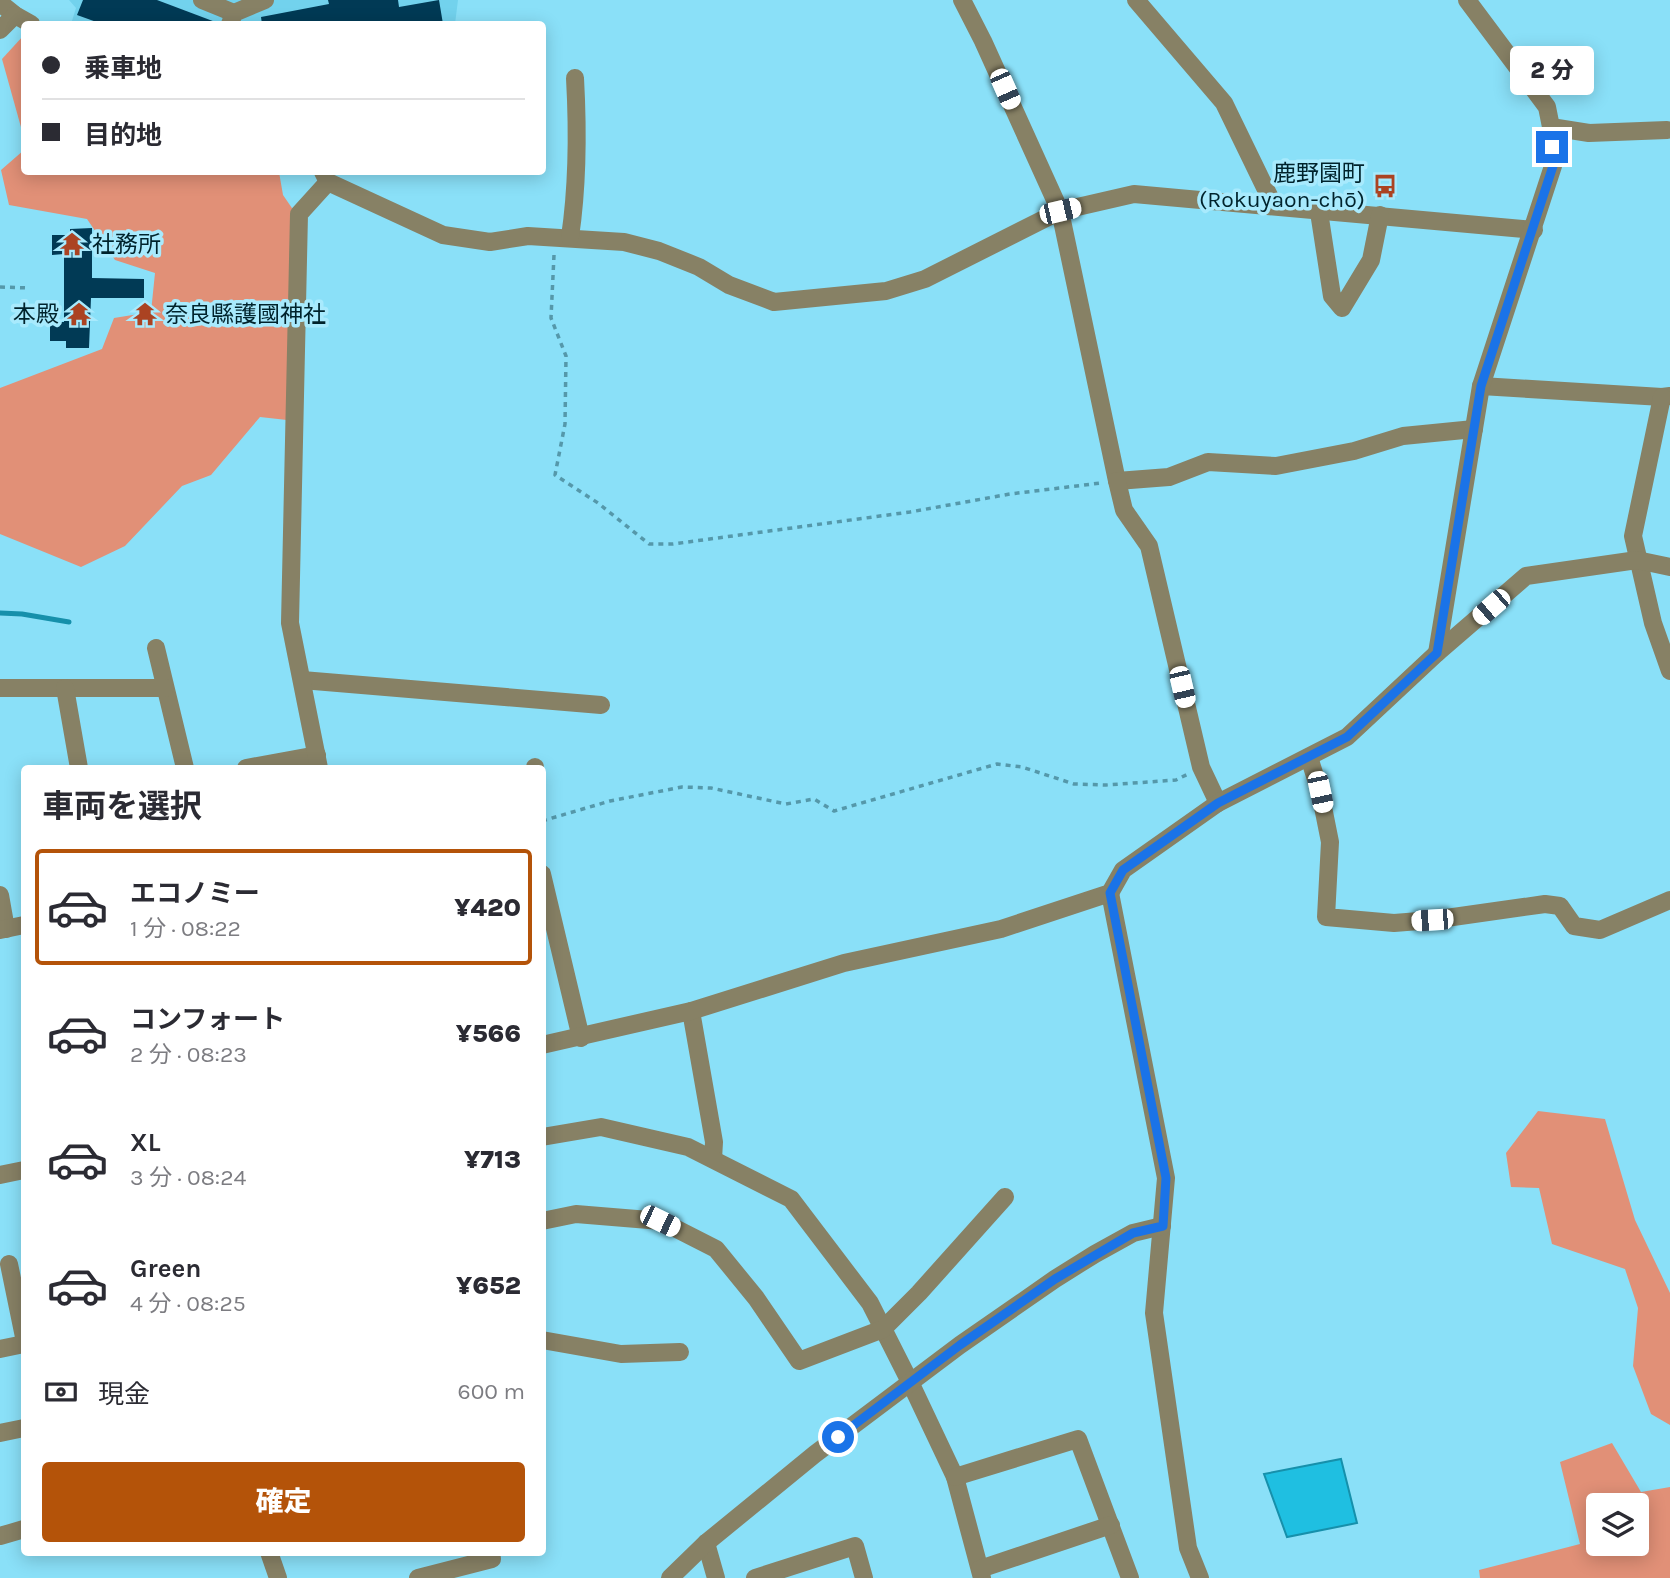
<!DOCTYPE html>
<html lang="ja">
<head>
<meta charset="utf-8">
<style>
	:root { --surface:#fff; --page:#f7f7f7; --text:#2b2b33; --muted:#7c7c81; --line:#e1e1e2; --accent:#b45309 }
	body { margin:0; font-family:Karla,"Noto Sans JP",sans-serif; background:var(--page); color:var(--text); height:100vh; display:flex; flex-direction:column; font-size:26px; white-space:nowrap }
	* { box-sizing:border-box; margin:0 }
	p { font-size:23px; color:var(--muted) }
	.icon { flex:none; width:38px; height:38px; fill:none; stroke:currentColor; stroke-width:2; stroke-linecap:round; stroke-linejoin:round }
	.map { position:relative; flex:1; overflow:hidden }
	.panel { position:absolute; left:21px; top:765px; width:525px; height:791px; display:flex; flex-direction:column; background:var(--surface); border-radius:7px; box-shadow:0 4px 18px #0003 }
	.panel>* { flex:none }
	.banner { position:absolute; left:21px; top:21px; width:525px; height:154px; border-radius:7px; box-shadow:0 4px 18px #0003; display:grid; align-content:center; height:154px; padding:0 21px; background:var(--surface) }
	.fabs { position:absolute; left:1586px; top:1493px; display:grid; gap:14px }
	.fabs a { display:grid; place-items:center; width:63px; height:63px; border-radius:7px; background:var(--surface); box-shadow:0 4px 18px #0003; font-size:35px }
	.end { position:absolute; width:32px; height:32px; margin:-16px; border:9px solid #1a73e8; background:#fff; box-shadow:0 0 0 4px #fff }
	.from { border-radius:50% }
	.bubble { position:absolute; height:49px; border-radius:7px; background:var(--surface); box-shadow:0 4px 18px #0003; font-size:23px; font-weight:800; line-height:49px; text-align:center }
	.car { position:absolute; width:21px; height:42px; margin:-21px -10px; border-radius:9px; box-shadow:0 0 5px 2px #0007; background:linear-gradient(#fff 24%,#345 0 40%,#fff 0 76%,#345 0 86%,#fff 0) }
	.banner b { display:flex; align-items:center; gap:24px; height:66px; font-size:26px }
	.banner b+b { border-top:2px solid var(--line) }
	.banner i { width:18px; height:18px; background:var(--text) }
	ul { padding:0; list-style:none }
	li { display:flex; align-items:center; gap:21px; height:116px; margin:0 14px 10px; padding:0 7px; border:4px solid transparent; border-radius:7px }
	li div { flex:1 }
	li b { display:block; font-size:26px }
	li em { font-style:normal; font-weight:800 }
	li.active { border-color:var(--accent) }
	li>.icon { width:63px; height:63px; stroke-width:1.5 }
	h2 { padding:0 21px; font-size:32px; line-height:84px }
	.pay { display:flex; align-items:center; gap:18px; height:77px; padding:0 21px; font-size:26px }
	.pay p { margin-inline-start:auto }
	.action { display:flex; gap:14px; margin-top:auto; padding:14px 21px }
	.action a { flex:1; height:80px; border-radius:7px; background:var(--accent); color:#fff; font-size:28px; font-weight:800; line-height:80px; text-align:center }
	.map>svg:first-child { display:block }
</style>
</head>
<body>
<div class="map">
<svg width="1670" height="1578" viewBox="0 0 1670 1578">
	<rect width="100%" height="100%" fill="#8ae0f8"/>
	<polygon fill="#72d2ed" points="69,0 458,0 455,24 71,24 76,8"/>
	<g fill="#e19077" fill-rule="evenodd">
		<polygon points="24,35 24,138 2,59"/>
		<polygon points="24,150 24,172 279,172 283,195 294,211 287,420 260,417 211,475 182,486 125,546 81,567 0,534 0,388 102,349 114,318 151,312 155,273 115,260 87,219 9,205 1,170"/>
		<polygon points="1538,1111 1605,1119 1635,1220 1670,1293 1670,1425 1651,1414 1633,1366 1638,1308 1625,1269 1552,1244 1539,1188 1511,1187 1506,1153"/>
		<path d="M 1612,1443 L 1641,1492 L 1670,1487 L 1670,1578 L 1480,1578 L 1479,1570 L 1580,1544 L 1560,1462 ZM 1598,1505 L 1636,1505 L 1636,1544 L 1598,1544 Z"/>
	</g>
	<polygon fill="#1fbfe1" stroke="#1690ab" stroke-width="2" points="1341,1459 1357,1523 1287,1537 1264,1474"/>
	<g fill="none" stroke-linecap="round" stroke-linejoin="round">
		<polyline stroke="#1690ab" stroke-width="5" points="0,613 22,614 69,622"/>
	</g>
	<g fill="#013a55">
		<polygon points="83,0 157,0 218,23 102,24 77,15"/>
		<polygon points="328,0 398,0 399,7 439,0 443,24 262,24 261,17 329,4"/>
		<polygon points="92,228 92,278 144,279 144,298 91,298 89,348 66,348 66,341 50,341 50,322 64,322 64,254 52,255 52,235 70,235 70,229"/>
	</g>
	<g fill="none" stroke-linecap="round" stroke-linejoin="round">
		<g stroke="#5598aa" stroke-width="3.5" stroke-dasharray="5 5" stroke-linecap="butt">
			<polyline points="554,255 551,318 566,356 565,424 555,475 598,503 649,544 673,544 910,512 1010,494 1101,483"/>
			<polyline points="0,287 29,288"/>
			<polyline points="542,821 610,801 682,787 711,788 786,804 814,799 834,811 997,764 1022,767 1074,784 1106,785 1176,780 1188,774"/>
		</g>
		<g stroke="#878165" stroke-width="18">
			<polyline points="202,0 234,13"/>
			<polyline points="962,0 983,41 1060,211 1117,481 1169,477 1208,462 1276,466 1354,451 1403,436 1474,429"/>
			<polyline points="1136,0 1224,103 1274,206"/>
			<polyline points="0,3 15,15 31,24"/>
			<polyline points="230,24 234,13 265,0"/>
			<polyline points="0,30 15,15"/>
			<polyline points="1551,127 1589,133 1667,130"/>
			<polyline points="323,172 328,182 443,235 490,242 528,236 624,242 659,251 699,267 729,285 774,302 886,291 925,279 1060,211 1134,194 1534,230"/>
			<polyline points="1319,212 1332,296 1342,308 1371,260 1380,215"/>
			<path d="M 570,237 C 578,183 578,132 575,78"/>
			<polyline points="1481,386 1662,397 1670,396"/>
			<polyline points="1662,397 1633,536 1653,623 1670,671"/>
			<polyline points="1117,481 1124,510 1149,546 1201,767 1218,803"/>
			<polyline points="156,648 185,768"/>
			<polyline points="1437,653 1481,386 1553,166 1551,127 1547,107 1467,0"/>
			<polyline points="302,680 601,705"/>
			<polyline points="0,688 165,688"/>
			<polyline points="65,688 79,768"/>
			<polyline points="1309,757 1320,792 1330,842 1326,917 1394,923 1432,920 1545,904 1560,906 1574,926 1600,930 1670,900"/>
			<polyline points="246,768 317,755"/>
			<polyline points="319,768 290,623 299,214 328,182"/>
			<polyline points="535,768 535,767"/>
			<polyline points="542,874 581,1038"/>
			<polyline points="1110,893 1166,1178 1154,1313 1188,1548 1200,1578"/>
			<polyline points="0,895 6,929"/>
			<polyline points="0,930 24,925"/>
			<polyline points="691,1011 714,1142 713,1159"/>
			<polyline points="542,1045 691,1011 844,963 1001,929 1110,893 1123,870 1218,803 1347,737 1437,653 1526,576 1637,560 1670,567"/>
			<polyline points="542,1137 601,1127 688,1147 791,1199 870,1303 911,1384 955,1477 982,1578"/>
			<polyline points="0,1175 24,1170"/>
			<polyline points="542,1221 576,1214 661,1221 716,1249 756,1298 799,1361 883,1329 919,1293 1005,1197"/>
			<polyline points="9,1264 24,1337"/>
			<polyline points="542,1340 621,1354 680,1352"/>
			<polyline points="0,1349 24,1344"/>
			<polyline points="0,1433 24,1428"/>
			<polyline points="955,1477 1078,1439 1130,1578"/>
			<polyline points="0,1536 24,1529"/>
			<polyline points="706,1543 716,1578"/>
			<polyline points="269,1552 278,1578"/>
			<polyline points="980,1569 1111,1525"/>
			<polyline points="418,1578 492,1559 491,1552"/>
			<polyline points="670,1578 706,1543 815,1454 960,1345 1055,1279 1095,1254 1133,1233 1162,1226"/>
			<polyline points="755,1578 855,1546 864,1578"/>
		</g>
	</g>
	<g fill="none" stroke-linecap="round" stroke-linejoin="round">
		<polyline stroke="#1a73e8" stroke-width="9" points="838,1437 960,1345 1055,1279 1133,1233 1163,1226 1166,1178 1110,893 1123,870 1218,803 1347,737 1437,653 1481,386 1553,166 1552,147"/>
	</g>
	<defs>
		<g id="bus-bare" transform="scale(1.89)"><path d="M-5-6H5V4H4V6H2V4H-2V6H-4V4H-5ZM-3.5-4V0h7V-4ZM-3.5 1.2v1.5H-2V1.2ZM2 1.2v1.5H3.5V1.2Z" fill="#ab4322" stroke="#a8eafd" stroke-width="2.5" paint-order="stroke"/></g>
		<g id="temple-bare" transform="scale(1.89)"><path d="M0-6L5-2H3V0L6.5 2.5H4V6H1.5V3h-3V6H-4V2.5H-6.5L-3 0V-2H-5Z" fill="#ab4322" stroke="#a8eafd" stroke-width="2.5" paint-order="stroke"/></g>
	</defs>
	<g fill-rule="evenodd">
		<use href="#bus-bare" x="1385" y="186"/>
		<use href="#temple-bare" x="72" y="244"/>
		<use href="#temple-bare" x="79" y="314"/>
		<use href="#temple-bare" x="145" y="314"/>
	</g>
	<g text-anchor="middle" stroke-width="7" stroke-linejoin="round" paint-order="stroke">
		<g font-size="23" fill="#00232c" stroke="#a8eafd" text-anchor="end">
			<text x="1365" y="181">鹿野園町<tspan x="1365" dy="26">(Rokuyaon-chō)</tspan></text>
			<text x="92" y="252" text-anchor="start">社務所</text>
			<text x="59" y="322">本殿</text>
			<text x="165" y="322" text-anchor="start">奈良縣護國神社</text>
		</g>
	</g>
</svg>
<div class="fabs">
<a><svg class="icon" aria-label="layers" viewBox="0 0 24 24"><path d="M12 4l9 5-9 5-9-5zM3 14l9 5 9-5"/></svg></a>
</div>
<i class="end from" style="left:838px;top:1437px"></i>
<i class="end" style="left:1552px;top:147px"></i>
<div class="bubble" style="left:1510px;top:46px;width:84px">2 分</div>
<i class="car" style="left:1005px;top:89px;rotate:156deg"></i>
<i class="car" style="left:1060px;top:211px;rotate:77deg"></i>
<i class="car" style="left:1491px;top:607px;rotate:229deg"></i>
<i class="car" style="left:1182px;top:687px;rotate:167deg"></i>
<i class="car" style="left:1320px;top:792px;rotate:168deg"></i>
<i class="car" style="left:1432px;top:920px;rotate:266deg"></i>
<i class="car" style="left:660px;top:1221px;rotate:116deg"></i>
<div class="banner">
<b><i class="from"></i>乗車地</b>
<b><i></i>目的地</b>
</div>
<section class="panel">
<h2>車両を選択</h2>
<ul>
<li class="active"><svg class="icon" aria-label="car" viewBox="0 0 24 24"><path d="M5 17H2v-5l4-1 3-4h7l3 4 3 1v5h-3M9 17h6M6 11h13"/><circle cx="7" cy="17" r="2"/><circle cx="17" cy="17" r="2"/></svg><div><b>エコノミー</b><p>1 分 · 08:22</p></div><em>¥420</em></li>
<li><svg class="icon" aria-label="car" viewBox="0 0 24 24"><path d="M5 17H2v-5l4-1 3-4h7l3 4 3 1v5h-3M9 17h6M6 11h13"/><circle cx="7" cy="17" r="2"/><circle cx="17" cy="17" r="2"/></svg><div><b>コンフォート</b><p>2 分 · 08:23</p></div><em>¥566</em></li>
<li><svg class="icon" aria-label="car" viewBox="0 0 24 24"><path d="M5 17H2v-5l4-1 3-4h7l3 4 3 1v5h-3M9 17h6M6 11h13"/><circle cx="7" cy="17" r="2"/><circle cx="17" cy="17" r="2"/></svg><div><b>XL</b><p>3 分 · 08:24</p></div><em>¥713</em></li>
<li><svg class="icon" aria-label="car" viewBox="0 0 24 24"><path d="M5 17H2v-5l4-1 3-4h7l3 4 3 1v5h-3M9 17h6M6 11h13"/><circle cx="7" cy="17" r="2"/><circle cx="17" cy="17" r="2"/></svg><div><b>Green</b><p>4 分 · 08:25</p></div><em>¥652</em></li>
</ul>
<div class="pay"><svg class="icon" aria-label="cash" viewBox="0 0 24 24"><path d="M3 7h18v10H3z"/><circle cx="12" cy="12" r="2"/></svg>現金<p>600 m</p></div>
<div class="action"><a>確定</a></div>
</section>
</div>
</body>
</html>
